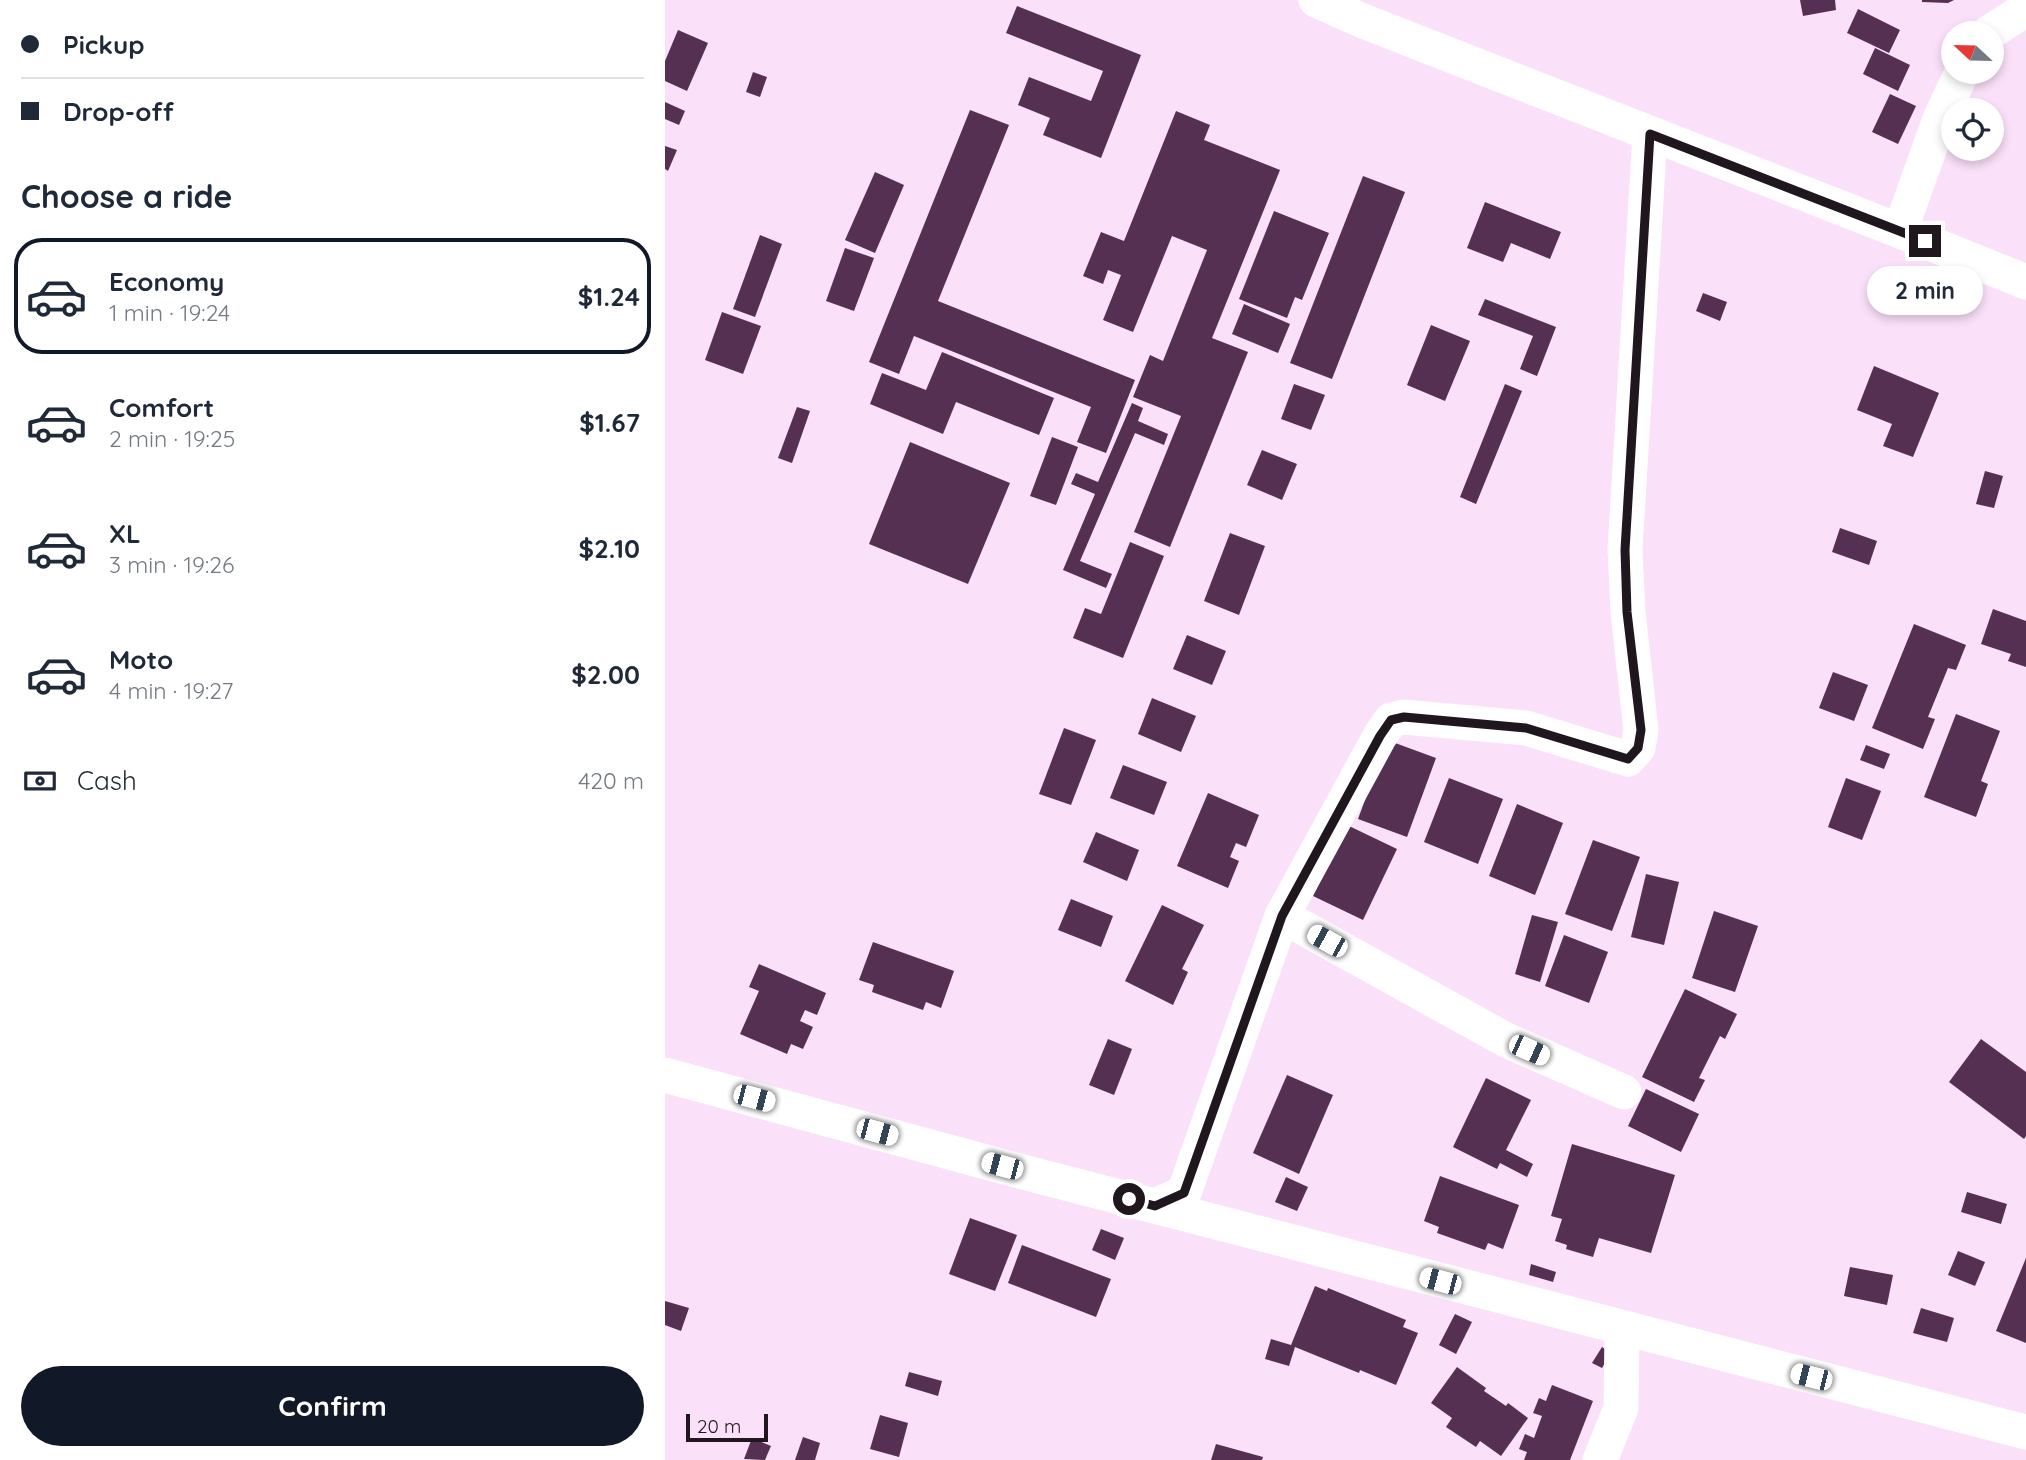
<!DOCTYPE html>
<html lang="en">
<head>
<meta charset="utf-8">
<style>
	:root { --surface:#fff; --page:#f2f2f3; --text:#1f2937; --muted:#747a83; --line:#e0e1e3; --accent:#111827 }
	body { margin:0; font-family:Quicksand,sans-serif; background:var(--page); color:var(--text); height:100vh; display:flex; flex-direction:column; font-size:26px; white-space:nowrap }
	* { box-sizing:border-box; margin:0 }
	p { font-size:23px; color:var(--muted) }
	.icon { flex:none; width:38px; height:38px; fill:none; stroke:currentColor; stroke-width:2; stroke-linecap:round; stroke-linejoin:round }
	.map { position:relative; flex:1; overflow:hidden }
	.sheet { display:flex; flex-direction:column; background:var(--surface); width:665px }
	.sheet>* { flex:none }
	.guide { display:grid; align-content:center; height:154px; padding:0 21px; background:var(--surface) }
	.needle { width:46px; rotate:292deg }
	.controls { position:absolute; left:1276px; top:21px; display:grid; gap:14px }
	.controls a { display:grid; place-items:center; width:63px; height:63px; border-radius:50%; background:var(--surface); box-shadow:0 4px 10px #0003; font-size:35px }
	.scale { position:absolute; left:21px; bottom:18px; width:82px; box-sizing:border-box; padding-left:7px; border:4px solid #1f161e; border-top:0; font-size:19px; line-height:24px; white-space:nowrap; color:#1f161e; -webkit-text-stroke:5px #fae0f8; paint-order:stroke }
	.end { position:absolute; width:32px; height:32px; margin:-16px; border:9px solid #1f161e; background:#fff; box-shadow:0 0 0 4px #fff }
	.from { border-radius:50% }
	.bubble { position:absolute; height:49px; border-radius:24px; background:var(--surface); box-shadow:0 4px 10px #0003; font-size:23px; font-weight:700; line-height:49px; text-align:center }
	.car { position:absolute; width:21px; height:42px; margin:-21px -10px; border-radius:9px; box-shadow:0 0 5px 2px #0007; background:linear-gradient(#fff 24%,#345 0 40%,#fff 0 76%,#345 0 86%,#fff 0) }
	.guide b { display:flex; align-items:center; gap:24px; height:66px; font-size:26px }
	.guide b+b { border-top:2px solid var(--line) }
	.guide i { width:18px; height:18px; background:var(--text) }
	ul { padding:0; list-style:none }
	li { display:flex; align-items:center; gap:21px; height:116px; margin:0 14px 10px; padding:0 7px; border:4px solid transparent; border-radius:28px }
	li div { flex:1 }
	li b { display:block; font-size:26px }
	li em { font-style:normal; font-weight:700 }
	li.on { border-color:var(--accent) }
	li>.icon { width:63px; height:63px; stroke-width:1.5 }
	h2 { padding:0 21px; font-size:32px; line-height:84px }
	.pay { display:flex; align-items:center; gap:18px; height:77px; padding:0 21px; font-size:26px }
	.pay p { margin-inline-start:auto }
	.primary-button { display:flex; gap:14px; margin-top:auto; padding:14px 21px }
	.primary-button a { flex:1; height:80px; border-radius:42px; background:var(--accent); color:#fff; font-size:28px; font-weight:700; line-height:80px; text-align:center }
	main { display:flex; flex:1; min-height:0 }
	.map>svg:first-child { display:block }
</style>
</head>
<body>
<main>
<section class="sheet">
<div class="guide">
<b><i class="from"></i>Pickup</b>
<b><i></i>Drop-off</b>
</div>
<h2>Choose a ride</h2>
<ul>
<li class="on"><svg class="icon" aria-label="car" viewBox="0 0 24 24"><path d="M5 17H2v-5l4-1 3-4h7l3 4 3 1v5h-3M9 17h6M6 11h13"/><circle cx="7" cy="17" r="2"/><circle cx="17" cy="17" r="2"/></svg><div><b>Economy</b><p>1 min · 19:24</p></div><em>$1.24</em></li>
<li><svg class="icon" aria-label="car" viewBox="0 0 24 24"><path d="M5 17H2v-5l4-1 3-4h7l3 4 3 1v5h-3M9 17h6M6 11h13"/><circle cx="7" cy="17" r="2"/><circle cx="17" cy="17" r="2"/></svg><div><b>Comfort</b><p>2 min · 19:25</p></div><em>$1.67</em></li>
<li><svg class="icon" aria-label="car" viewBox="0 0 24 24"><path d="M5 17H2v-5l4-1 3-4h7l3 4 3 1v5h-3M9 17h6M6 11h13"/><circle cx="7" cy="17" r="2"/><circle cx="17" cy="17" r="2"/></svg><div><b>XL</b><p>3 min · 19:26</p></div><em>$2.10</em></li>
<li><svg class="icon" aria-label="car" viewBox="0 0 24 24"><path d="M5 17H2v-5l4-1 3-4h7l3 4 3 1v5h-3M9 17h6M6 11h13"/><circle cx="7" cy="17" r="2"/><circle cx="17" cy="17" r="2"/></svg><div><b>Moto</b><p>4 min · 19:27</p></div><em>$2.00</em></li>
</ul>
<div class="pay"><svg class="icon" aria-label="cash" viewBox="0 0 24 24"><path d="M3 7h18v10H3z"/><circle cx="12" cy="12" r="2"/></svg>Cash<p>420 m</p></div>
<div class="primary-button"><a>Confirm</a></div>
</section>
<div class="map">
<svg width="1361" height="1460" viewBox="0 0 1361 1460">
	<rect width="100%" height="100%" fill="#fae0f8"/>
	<g fill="#553053">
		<polygon points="1135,0 1170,0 1171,10 1138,16"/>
		<polygon points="1257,0 1289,0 1283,3 1257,2"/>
		<polygon points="352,6 476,55 436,158 378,135 385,118 353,105 364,77 426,101 438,71 341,33"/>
		<polygon points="1193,9 1235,30 1224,53 1182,33"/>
		<polygon points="13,30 43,43 22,91 0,81 0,61"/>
		<polygon points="1210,48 1245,65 1233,91 1198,74"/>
		<polygon points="88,72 102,77 95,97 81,92"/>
		<polygon points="1225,94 1251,106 1233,144 1207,132"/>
		<polygon points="0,102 20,111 14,125 0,119"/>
		<polygon points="305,110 344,125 273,301 470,380 441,453 412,442 426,407 249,336 234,374 204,362"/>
		<polygon points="511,111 545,125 539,140 615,170 547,338 583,352 505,547 469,532 516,416 468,397 485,355 498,361 542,250 507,236 468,332 438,320 456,275 443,270 438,284 418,276 436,232 459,241"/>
		<polygon points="0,146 12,150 3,171 0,169"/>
		<polygon points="210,172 239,185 210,253 180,240"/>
		<polygon points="698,176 740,192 667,379 625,363"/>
		<polygon points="820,202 896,232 885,259 846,243 838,262 802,248"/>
		<polygon points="609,211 664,233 637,300 630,297 622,318 574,299"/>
		<polygon points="95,235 117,244 90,317 68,309"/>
		<polygon points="180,248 209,258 189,311 161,301"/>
		<polygon points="1038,293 1062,302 1055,321 1031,311"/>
		<polygon points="820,299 891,327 872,376 855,369 868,336 813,315"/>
		<polygon points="579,304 625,324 613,353 567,334"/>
		<polygon points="57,312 96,326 78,374 40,360"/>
		<polygon points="766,325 805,341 780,401 742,385"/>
		<polygon points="277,352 389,398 374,435 291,402 278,434 205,404 217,373 261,390"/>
		<polygon points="1209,366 1274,393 1248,457 1218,446 1227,424 1192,410"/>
		<polygon points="629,384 660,395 646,430 616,419"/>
		<polygon points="840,384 857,391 811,504 795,497"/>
		<polygon points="467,403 478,408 473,421 503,434 499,445 470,433 415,561 447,574 441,588 398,570 430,494 406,484 411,473 433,482"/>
		<polygon points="132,407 145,411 127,463 113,458"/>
		<polygon points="387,437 413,447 391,505 365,496"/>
		<polygon points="245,442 345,483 303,584 204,544"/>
		<polygon points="597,450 632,464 617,500 582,485"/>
		<polygon points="1320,471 1338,476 1329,508 1311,504"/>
		<polygon points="1175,528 1212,541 1204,565 1167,552"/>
		<polygon points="565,533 600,546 574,615 539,601"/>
		<polygon points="465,542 499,556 458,658 408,638 420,608 436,614"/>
		<polygon points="1328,609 1361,621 1361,667 1343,661 1346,654 1316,644"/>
		<polygon points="1249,624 1301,645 1291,670 1283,668 1263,717 1270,719 1258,749 1207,728"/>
		<polygon points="522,635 561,651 547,685 508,669"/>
		<polygon points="1168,672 1203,685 1189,721 1154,708"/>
		<polygon points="487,698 531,716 516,752 473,734"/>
		<polygon points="1291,714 1335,731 1316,781 1323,784 1311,817 1259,797"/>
		<polygon points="399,728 431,740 406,805 374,794"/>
		<polygon points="722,740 771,758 742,837 693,819"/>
		<polygon points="1201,745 1225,754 1219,769 1195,760"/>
		<polygon points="458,765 502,782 489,815 445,798"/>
		<polygon points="784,778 838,799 813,864 759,842"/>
		<polygon points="1181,778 1216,791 1197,840 1163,827"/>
		<polygon points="543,793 594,815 581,847 571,843 565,857 574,861 563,888 512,866"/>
		<polygon points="852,804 898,823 870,895 824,876"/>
		<polygon points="682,825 732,849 698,920 648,896"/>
		<polygon points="431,832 474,850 462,881 418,862"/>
		<polygon points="928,840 975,857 947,931 900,914"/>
		<polygon points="981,874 1014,882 999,945 966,937"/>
		<polygon points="406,899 448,916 436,947 393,930"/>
		<polygon points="497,905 539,925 517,969 523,972 508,1005 460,981"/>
		<polygon points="1049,911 1093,926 1070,992 1027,978"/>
		<polygon points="867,915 893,922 875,982 850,974"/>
		<polygon points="899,935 943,952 924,1003 880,986"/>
		<polygon points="208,942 289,971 276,1008 261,1002 258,1010 207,992 209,985 194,980"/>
		<polygon points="94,964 161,993 152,1015 140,1010 135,1021 148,1027 138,1049 126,1044 122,1054 75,1034 94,991 84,987"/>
		<polygon points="1020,989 1072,1014 1060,1039 1055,1036 1034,1078 1040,1080 1029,1102 977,1077"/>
		<polygon points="443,1039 467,1049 449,1095 424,1085"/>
		<polygon points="1316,1039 1361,1072 1361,1136 1359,1139 1284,1082"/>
		<polygon points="622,1075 668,1095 634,1174 588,1153"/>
		<polygon points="821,1078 866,1100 841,1150 868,1164 862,1177 835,1163 832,1169 788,1147"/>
		<polygon points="981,1089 1034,1114 1016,1152 963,1126"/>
		<polygon points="907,1144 1010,1175 986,1253 934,1238 928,1257 901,1249 902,1245 890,1241 897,1219 886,1216"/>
		<polygon points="775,1176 854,1205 838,1249 823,1243 820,1250 772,1233 774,1227 759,1221"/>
		<polygon points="621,1177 643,1187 632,1211 610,1202"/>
		<polygon points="1302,1192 1342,1204 1336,1224 1296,1212"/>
		<polygon points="305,1218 352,1235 330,1291 284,1274"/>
		<polygon points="436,1229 459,1238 450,1260 427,1250"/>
		<polygon points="357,1245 446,1279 431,1317 343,1283"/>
		<polygon points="1293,1251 1320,1262 1310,1286 1283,1275"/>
		<polygon points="1361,1258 1361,1343 1331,1331"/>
		<polygon points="866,1264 891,1272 888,1282 864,1275"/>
		<polygon points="1185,1267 1228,1275 1222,1305 1179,1296"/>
		<polygon points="650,1286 662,1291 663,1288 741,1320 738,1327 753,1333 731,1385 695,1370 694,1373 630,1347 624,1366 600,1359 606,1339 626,1345"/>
		<polygon points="0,1301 24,1308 16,1331 0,1325"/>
		<polygon points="1256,1308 1289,1318 1282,1342 1248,1333"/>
		<polygon points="790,1314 807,1322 791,1354 774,1345"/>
		<polygon points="937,1347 946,1353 937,1368 927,1363"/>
		<polygon points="792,1367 821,1388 819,1391 841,1406 843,1403 863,1418 836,1456 815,1441 811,1447 781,1427 787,1418 766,1403"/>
		<polygon points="244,1372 277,1381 273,1396 240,1386"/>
		<polygon points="887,1385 928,1401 905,1460 859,1460 862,1452 854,1449 860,1434 869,1438 877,1416 868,1413 874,1398 881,1401"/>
		<polygon points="215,1415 243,1423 234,1457 205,1449"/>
		<polygon points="138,1437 155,1443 150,1460 130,1460"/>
		<polygon points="87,1438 106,1446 100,1460 79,1459"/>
		<polygon points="551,1444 598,1457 597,1460 546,1460"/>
	</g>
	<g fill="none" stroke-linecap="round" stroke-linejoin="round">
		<g stroke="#fff" stroke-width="35">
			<polyline points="651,0 698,21 1235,231 1361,282"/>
			<polyline points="1324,33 1361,9"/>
			<polyline points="1235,231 1275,119 1297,72"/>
			<polyline points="617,916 841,1040 959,1092"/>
			<polyline points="0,1075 362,1173 1361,1432"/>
			<polyline points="490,1206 519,1193 617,916 715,736 726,720 739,717 861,728 963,759 973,748 976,730 963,612 960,550 985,134"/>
			<polyline points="935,1460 956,1408 957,1329"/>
		</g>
	</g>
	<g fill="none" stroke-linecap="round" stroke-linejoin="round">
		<polyline stroke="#1f161e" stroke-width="9" points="464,1199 490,1206 519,1193 617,916 715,736 726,720 739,717 861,728 963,759 973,748 976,730 962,612 960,550 985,134 1260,241"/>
	</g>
</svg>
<div class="controls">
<a><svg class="needle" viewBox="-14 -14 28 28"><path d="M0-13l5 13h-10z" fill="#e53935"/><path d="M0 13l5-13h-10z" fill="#747a83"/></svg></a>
<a><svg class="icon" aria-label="locate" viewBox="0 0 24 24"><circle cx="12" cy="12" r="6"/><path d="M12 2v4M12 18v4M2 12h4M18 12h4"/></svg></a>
</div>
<div class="scale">20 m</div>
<i class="end from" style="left:464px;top:1199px"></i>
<i class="end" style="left:1260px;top:241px"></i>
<div class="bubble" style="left:1202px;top:266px;width:116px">2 min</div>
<i class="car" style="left:662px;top:941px;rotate:299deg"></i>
<i class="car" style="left:864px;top:1050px;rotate:114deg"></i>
<i class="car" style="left:89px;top:1098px;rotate:105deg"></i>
<i class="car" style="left:212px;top:1132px;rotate:105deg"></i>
<i class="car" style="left:337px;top:1166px;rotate:285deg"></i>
<i class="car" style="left:775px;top:1281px;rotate:285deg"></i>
<i class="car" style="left:1146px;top:1377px;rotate:284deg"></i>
</div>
</main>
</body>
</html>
